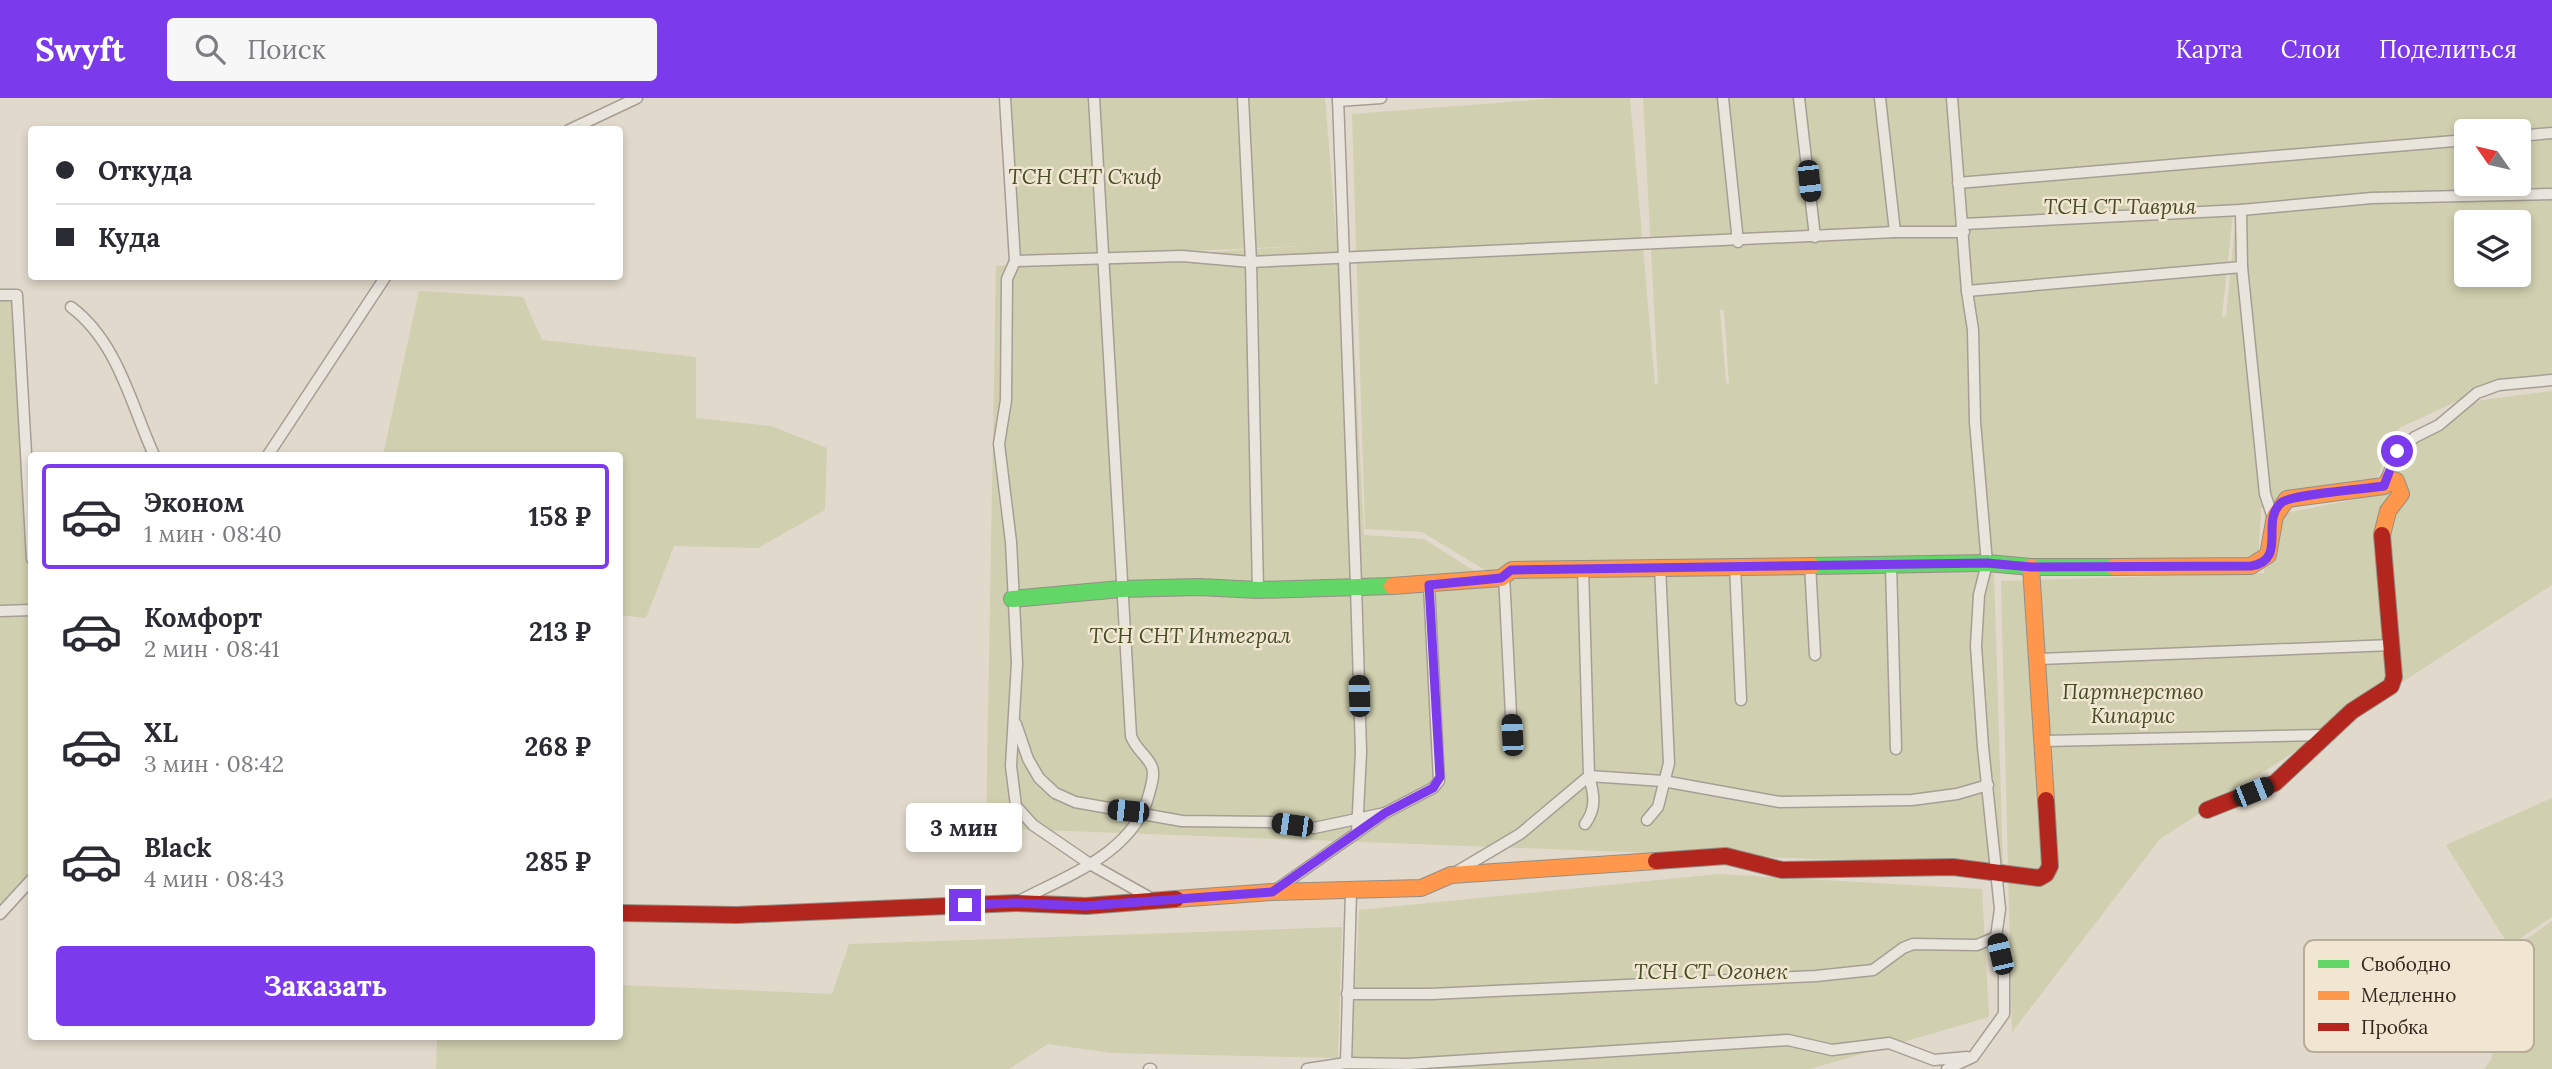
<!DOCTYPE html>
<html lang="ru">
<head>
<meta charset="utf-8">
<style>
	:root { --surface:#fff; --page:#f7f7f7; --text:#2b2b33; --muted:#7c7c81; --line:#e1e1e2; --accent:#7c3aed }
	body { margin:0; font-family:Lora,serif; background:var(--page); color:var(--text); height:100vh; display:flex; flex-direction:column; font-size:26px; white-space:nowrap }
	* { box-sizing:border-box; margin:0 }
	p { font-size:23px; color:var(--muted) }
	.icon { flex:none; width:38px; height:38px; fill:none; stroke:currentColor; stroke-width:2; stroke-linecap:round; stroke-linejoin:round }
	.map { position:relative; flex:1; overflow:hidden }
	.sheet { position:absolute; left:28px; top:354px; width:595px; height:588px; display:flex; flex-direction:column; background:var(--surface); border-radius:7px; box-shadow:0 4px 10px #0003 }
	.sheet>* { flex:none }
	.guide { position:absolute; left:28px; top:28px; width:595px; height:154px; border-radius:7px; box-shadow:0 4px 10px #0003; display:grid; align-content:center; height:154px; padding:0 28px; background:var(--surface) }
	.needle { width:46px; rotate:304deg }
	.buttons { position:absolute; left:2454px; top:21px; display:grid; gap:14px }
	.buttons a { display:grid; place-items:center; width:77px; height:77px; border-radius:7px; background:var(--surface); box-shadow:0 4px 10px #0003; font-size:35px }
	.end { position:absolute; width:32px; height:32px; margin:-16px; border:9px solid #7c3aed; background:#fff; box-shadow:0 0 0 4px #fff }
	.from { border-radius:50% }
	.bubble { position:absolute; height:49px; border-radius:7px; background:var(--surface); box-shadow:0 4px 10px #0003; font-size:23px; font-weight:700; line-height:49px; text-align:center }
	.car { position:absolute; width:21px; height:42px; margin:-21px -10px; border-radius:9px; box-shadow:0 0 5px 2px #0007; background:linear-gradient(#222 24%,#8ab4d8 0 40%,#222 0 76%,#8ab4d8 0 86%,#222 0) }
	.guide b { display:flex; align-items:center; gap:24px; height:66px; font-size:26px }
	.guide b+b { border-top:2px solid var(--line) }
	.guide i { width:18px; height:18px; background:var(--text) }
	ul { padding:12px 0 0; list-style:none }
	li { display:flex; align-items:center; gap:21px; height:105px; margin:0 14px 10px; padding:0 14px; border:4px solid transparent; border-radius:7px }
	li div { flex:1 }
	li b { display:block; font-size:26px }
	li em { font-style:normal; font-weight:700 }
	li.selected { border-color:var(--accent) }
	li>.icon { width:63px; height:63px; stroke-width:1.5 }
	.primary-button { display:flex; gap:14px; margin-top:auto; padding:14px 28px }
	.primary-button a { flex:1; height:80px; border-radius:7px; background:var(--accent); color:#fff; font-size:28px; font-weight:700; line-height:80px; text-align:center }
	header { display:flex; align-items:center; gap:42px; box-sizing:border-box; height:98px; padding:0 35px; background:var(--accent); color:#fff }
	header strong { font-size:33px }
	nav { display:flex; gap:38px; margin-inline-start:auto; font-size:24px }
	.search { width:490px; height:63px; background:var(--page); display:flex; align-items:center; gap:18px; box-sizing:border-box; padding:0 24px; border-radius:7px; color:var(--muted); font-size:26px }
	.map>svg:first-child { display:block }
</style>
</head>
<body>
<header>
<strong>Swyft</strong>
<div class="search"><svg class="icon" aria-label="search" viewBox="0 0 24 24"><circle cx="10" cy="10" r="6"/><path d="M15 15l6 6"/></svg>Поиск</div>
<nav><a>Карта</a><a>Слои</a><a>Поделиться</a></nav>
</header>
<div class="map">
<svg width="2552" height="971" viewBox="0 0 2552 971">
	<rect width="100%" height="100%" fill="#e1d9cb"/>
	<g fill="#d0cfaf" fill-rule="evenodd">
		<path d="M 1000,0 L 1325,0 L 1337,146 L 1349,146 L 1364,437 L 1424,441 L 1479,476 L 1490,475 L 1422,434 L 1365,431 L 1352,16 L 1561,0 L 1630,0 L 1655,287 L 1658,286 L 1643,0 L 2552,0 L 2552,286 L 2477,294 L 2399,330 L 2374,387 L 2261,410 L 2258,467 L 1491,476 L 1994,475 L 2003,768 L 986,730 L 996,168 L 1316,147 L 1009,162 ZM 2466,33 L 2518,33 L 2518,86 L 2466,86 ZM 2233,116 L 2236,116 L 2226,218 L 2222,219 ZM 2466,124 L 2518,124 L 2518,177 L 2466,177 ZM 1720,212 L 1724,212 L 1729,286 L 1726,285 Z"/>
		<polygon points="419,193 523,199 542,242 696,259 696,320 771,328 827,350 825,412 758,450 674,448 646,520 620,517 620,357 383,357"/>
		<polygon points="17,197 32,471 32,781 0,816 0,198"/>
		<polygon points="2552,293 2552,487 2160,741 2012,934 2001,483 2264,475 2270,418 2373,398 2405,339 2482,302"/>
		<polygon points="2552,700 2552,819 2509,848 2446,747"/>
		<polygon points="1718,776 1982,791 1989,919 1810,971 1351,971 1359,812"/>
		<polygon points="2552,823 2552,971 2484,971 2491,962 2508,898 2514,850"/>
		<polygon points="1342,829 1338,960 1112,955 1048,946 1009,971 436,971 437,938 620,938 620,887 832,896 849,846"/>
		<polygon points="248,938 365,938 366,939 250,942"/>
	</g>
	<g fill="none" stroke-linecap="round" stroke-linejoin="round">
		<g stroke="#a69e95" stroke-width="13">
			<g id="street">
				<polyline points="1005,0 1015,163 1007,181 1006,302 999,346 1011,444 1017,565 1011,668 1016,708 1033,727 1090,766 1154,802"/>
				<polyline points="1243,0 1251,164 1258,492"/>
				<polyline points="1338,0 1356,487 1361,654 1357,735"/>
				<polyline points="1723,0 1738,144"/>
				<polyline points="1799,0 1815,139"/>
				<polyline points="1880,0 1895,134"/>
				<polyline points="1338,3 1381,0"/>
				<polyline points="569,32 637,0"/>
				<polyline points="2518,38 2552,35"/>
				<polyline points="1958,85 2466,42"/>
				<polyline points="2241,112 2242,169 2265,396 2273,420"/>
				<polyline points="1964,126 2241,112 2372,100 2552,96"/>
				<polyline points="1015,163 1182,158 1251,164 1895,134 1964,134"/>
				<polyline points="1967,193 2242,169"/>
				<polyline points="0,197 17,197 32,461"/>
				<path d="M 71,209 C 118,244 131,307 154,357"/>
				<polyline points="268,357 386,178"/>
				<polyline points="2385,385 2397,353 2415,339 2439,327 2477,295 2499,287 2552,282"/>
				<polyline points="1810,466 1815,557"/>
				<polyline points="1891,466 1896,651"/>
				<polyline points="1735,467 1741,602"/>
				<path d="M 1583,470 L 1589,678 C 1594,696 1597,710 1585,726"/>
				<polyline points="1504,477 1512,637"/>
				<polyline points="0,513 32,512"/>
				<polyline points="2039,561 2392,547"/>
				<polyline points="1016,626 1028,661 1039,680 1055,695 1075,704 1182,723 1269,724 1314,730 1385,715"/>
				<polyline points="2044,643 2325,637"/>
				<polyline points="1647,722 1658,709 1669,665 1660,468"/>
				<polyline points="1456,774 1520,736 1589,678 1663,683 1780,704 1912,702 1957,696 1988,687"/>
				<polyline points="1274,793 1385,715 1433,690 1439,683 1429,487"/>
				<path d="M 1019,803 C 1067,778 1135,754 1149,696 C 1151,688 1155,677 1152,669 C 1147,657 1136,652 1131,638 L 1094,0"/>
				<polyline points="0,816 32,781"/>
				<polyline points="1347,896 1431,896 1816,878 1873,872 1903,850 1913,846 1977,847 1996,839"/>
				<polyline points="1346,965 1351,794"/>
				<polyline points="1149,971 1151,971"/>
				<polyline points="1307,971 1346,965 1408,966 1788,942 1832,952 1889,945 1934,962 1967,959"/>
				<polyline points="1947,971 1973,959 2004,916 2004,874 1996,839 2000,811 1983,649 1976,548 1979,497 1987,465 1975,324 1973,232 1967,193 1952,0"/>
			</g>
		</g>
		<g stroke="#958e85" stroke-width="18">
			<g id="fast">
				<polyline points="1812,468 1987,465 2031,469 2114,469"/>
				<polyline points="1012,501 1121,491 1199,489 1258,492 1392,488"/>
			</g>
		</g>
		<g stroke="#958e85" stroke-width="18">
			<g id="slow">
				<polyline points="2031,469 2046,702"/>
				<polyline points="2114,469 2251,468 2268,457 2275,418 2287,401 2384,388 2389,381 2396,383 2401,396 2388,413 2382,437"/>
				<polyline points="1392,488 1501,480 1512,472 1812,468"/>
				<polyline points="1176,801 1272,794 1421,790 1451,777 1656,763"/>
			</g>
		</g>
		<g stroke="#958e85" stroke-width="18">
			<g id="jam">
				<polyline points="2207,712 2275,685 2352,613 2391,588 2394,579 2382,437"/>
				<polyline points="1656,763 1726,758 1782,772 1953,769 2039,780 2046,776 2050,768 2046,702"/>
				<polyline points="620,815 737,817 1016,805 1086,808 1176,801"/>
			</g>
		</g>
		<use href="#street" stroke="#eae5dc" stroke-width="10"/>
		<use href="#fast" stroke="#63d668" stroke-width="16"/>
		<use href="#slow" stroke="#ff974d" stroke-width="16"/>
		<use href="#jam" stroke="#b3261e" stroke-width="16"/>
	</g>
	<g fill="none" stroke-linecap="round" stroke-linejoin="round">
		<path stroke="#7c3aed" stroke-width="9" d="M 965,807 L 1016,805 L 1086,808 L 1272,794 L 1385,715 L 1433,690 L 1440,679 L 1429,487 L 1501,480 L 1511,472 L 1987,465 L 2031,469 L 2251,468 C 2288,462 2260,423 2281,405 C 2290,396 2366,391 2384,388 L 2397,353"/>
	</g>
	<g text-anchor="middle" stroke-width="5" stroke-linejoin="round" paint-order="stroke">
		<g font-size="21" font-style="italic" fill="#464d27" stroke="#f1e6d1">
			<text x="1085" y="86">ТСН СНТ Скиф</text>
			<text x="2120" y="116">ТСН СТ Таврия</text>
			<text x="1190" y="545">ТСН СНТ Интеграл</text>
			<text x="2133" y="601">Партнерство<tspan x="2133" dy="24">Кипарис</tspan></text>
			<text x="1711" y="881">ТСН СТ Огонек</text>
		</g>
	</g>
	<rect x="2304" y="842" width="230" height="112" rx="10" fill="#f1e6d1" stroke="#b8ad9b" stroke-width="2"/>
	<rect x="2318" y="862" width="31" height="8" fill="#63d668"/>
	<rect x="2318" y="893" width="31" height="9" fill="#ff974d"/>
	<rect x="2318" y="925" width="31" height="8" fill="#b3261e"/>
	<g font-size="19" fill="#33271e">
		<text x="2361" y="873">Свободно</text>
		<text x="2361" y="904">Медленно</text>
		<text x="2361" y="936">Пробка</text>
	</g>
</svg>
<div class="buttons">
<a><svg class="needle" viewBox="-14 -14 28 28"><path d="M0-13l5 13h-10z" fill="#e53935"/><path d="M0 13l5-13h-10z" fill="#7c7c81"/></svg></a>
<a><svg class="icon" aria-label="layers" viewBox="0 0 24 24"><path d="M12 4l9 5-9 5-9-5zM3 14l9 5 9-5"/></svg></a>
</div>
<i class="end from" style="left:2397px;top:353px"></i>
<i class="end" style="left:965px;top:807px"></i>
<div class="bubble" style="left:906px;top:705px;width:116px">3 мин</div>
<i class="car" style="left:1809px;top:83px;rotate:174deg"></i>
<i class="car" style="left:1359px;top:598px;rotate:358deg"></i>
<i class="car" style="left:1512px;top:637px;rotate:357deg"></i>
<i class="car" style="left:2253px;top:694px;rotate:68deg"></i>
<i class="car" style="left:1128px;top:713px;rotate:276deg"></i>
<i class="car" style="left:1292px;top:727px;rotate:278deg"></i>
<i class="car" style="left:2000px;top:856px;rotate:347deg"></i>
<div class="guide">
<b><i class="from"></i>Откуда</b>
<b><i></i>Куда</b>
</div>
<section class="sheet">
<ul>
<li class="selected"><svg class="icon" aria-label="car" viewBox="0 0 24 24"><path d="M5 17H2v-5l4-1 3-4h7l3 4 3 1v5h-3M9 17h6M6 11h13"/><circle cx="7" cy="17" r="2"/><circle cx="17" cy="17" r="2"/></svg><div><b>Эконом</b><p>1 мин · 08:40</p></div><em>158 ₽</em></li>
<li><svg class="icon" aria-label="car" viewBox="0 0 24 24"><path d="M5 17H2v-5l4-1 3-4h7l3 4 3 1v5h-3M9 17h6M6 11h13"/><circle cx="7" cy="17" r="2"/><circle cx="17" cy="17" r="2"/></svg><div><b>Комфорт</b><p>2 мин · 08:41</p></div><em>213 ₽</em></li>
<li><svg class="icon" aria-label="car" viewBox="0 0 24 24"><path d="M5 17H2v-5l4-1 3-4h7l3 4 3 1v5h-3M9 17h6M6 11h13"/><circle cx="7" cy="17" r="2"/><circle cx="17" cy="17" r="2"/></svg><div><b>XL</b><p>3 мин · 08:42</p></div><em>268 ₽</em></li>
<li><svg class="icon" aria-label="car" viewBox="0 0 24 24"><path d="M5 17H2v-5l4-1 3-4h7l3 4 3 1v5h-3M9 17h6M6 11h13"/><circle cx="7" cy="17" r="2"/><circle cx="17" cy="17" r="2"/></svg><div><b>Black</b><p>4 мин · 08:43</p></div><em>285 ₽</em></li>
</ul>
<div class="primary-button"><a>Заказать</a></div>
</section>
</div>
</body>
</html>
